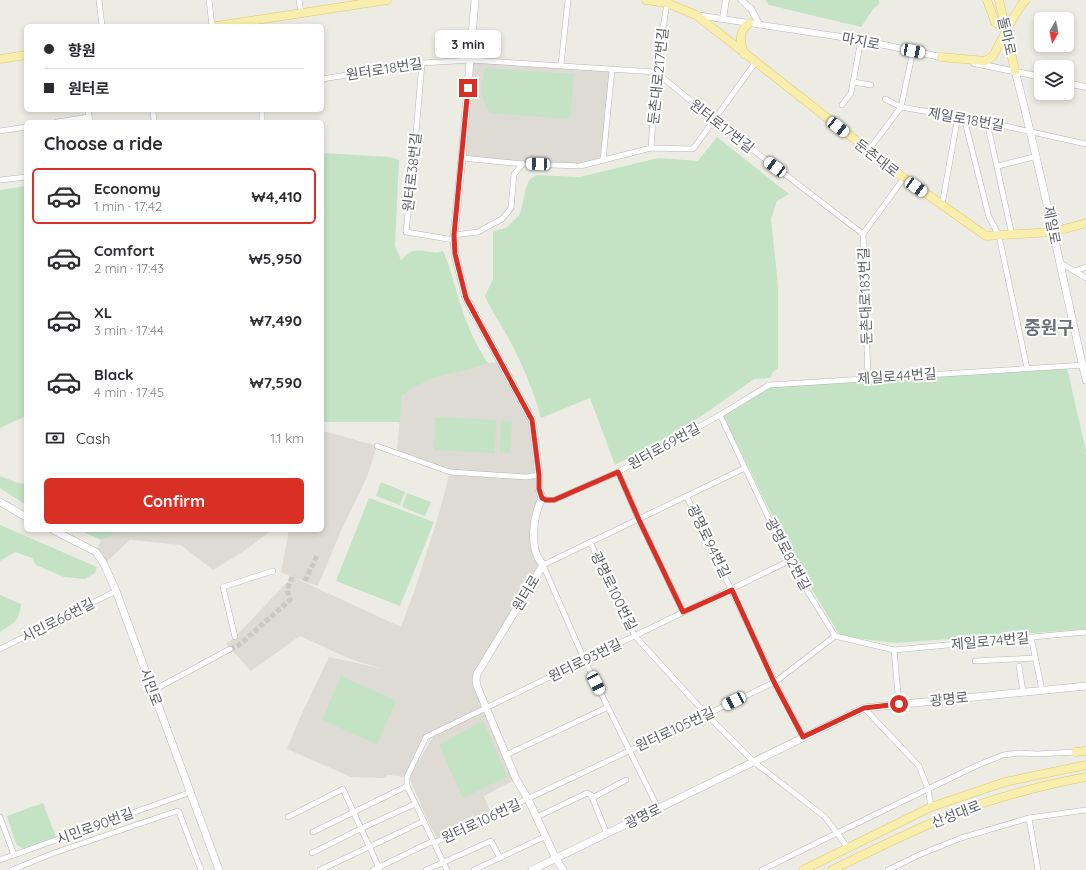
<!DOCTYPE html>
<html lang="en">
<head>
<meta charset="utf-8">
<style>
	:root { --surface:#fff; --page:#f7f7f7; --text:#2b2b33; --muted:#7c7c81; --line:#e1e1e2; --accent:#d93025 }
	body { margin:0; font-family:Quicksand,"Noto Sans KR",sans-serif; background:var(--page); color:var(--text); height:100vh; display:flex; flex-direction:column; font-size:15px; white-space:nowrap }
	* { box-sizing:border-box; margin:0 }
	p { font-size:13px; color:var(--muted) }
	.icon { flex:none; width:22px; height:22px; fill:none; stroke:currentColor; stroke-width:2; stroke-linecap:round; stroke-linejoin:round }
	.map { position:relative; flex:1; overflow:hidden }
	.side { position:absolute; left:24px; top:120px; width:300px; height:412px; display:flex; flex-direction:column; background:var(--surface); border-radius:6px; box-shadow:0 2px 6px #0003 }
	.side>* { flex:none }
	.hud { position:absolute; left:24px; top:24px; width:300px; height:88px; border-radius:6px; box-shadow:0 2px 6px #0003; display:grid; align-content:center; height:88px; padding:0 20px; background:var(--surface) }
	.needle { width:26px; rotate:189deg }
	.buttons { position:absolute; left:1034px; top:12px; display:grid; gap:8px }
	.buttons a { display:grid; place-items:center; width:40px; height:40px; border-radius:6px; background:var(--surface); box-shadow:0 2px 6px #0003; font-size:20px }
	.end { position:absolute; width:18px; height:18px; margin:-9px; border:5px solid #d93025; background:#fff; box-shadow:0 0 0 2px #fff }
	.from { border-radius:50% }
	.bubble { position:absolute; height:28px; border-radius:6px; background:var(--surface); box-shadow:0 2px 6px #0003; font-size:13px; font-weight:700; line-height:28px; text-align:center }
	.car { position:absolute; width:12px; height:24px; margin:-12px -6px; border-radius:5px; box-shadow:0 0 3px 1px #0007; background:linear-gradient(#fff 24%,#345 0 40%,#fff 0 76%,#345 0 86%,#fff 0) }
	.hud b { display:flex; align-items:center; gap:14px; height:38px; font-size:15px }
	.hud b+b { border-top:1px solid var(--line) }
	.hud i { width:10px; height:10px; background:var(--text) }
	ul { padding:0; list-style:none }
	li { display:flex; align-items:center; gap:12px; height:56px; margin:0 8px 6px; padding:0 12px; border:2px solid transparent; border-radius:6px }
	li div { flex:1 }
	li b { display:block; font-size:15px }
	li em { font-style:normal; font-weight:700 }
	li.selected { border-color:var(--accent) }
	li>.icon { width:36px; height:36px; stroke-width:1.5 }
	h2 { padding:0 20px; font-size:18px; line-height:48px }
	.pay { display:flex; align-items:center; gap:10px; height:44px; padding:0 20px; font-size:15px }
	.pay p { margin-inline-start:auto }
	.button { display:flex; gap:8px; margin-top:auto; padding:8px 20px }
	.button a { flex:1; height:46px; border-radius:6px; background:var(--accent); color:#fff; font-size:16px; font-weight:700; line-height:46px; text-align:center }
	.map>svg:first-child { display:block }
</style>
</head>
<body>
<div class="map">
<svg width="1086" height="870" viewBox="0 0 1086 870">
	<rect width="100%" height="100%" fill="#edece4"/>
	<g fill="#dddbd3">
		<polygon points="470,60 612,70 603,160 580,166 462,158"/>
		<polygon points="500,362 532,420 542,498 533,534 541,568 477,677 486,708 426,737 407,777 388,775 383,778 351,777 287,749 298,722 329,657 383,669 350,659 300,636 251,671 226,644 235,637 292,577 281,572 289,530 322,530 322,432 327,432 377,446 367,477 340,533 318,586 295,578 401,627 415,589 438,517 450,472 397,450 402,395 415,387 437,377 471,369 488,363"/>
		<polygon points="116,530 272,530 244,551 213,570 181,545 130,540 104,564 96,552 101,540 110,537"/>
		<polygon points="485,710 516,779 484,796 491,814 437,839 426,817 409,777 433,737"/>
	</g>
	<g fill="#c3e3c4">
		<polygon points="765,0 879,0 879,4 874,8 861,27 769,5"/>
		<path d="M 485,68 L 574,74 L 570,119 L 490,113 C 479,96 481,86 485,68 Z"/>
		<path d="M 717,137 L 789,194 L 777,201 L 771,219 L 778,286 L 778,368 L 773,372 L 770,378 L 754,379 L 706,413 L 672,435 L 615,465 L 590,398 L 541,418 C 534,391 522,364 509,339 C 501,324 491,311 485,296 L 493,279 L 493,231 L 506,228 L 520,214 L 526,188 L 529,180 L 536,175 L 580,177 L 658,158 L 698,161 Z"/>
		<path d="M 322,153 L 390,157 L 399,160 L 395,246 L 401,260 C 404,258 406,254 409,253 C 421,246 430,256 443,251 C 448,262 451,272 454,283 C 462,311 471,339 488,363 L 471,369 L 437,377 L 415,387 L 402,395 L 400,422 L 322,422 Z"/>
		<polygon points="26,186 26,416 0,428 0,190"/>
		<polygon points="1067,368 1086,451 1086,629 895,643 840,636 792,556 723,415 769,385"/>
		<polygon points="435,417 496,420 495,453 434,450"/>
		<polygon points="501,420 512,422 510,453 500,452"/>
		<polygon points="0,476 18,483 26,484 26,505 0,488"/>
		<polygon points="381,482 405,492 400,505 376,496"/>
		<polygon points="407,493 431,502 425,516 402,507"/>
		<polygon points="369,498 434,522 400,606 336,581"/>
		<polygon points="0,525 97,567 95,573 85,579 64,577 36,565 32,558 15,552 0,561"/>
		<polygon points="79,530 116,530 110,537 101,540"/>
		<path d="M 0,595 L 21,604 C 19,622 14,623 0,632 Z"/>
		<polygon points="341,676 396,701 377,744 322,720"/>
		<polygon points="483,721 507,777 463,798 439,745"/>
		<polygon points="43,803 56,837 23,849 16,844 7,816"/>
	</g>
	<g fill="none" stroke-linecap="round" stroke-linejoin="round">
		<g stroke="#c9c9c4" stroke-width="5" stroke-dasharray="5 2.5" stroke-linecap="butt">
			<polyline points="305,581 317,555"/>
			<polyline points="230,649 239,645 290,600 287,590 292,577"/>
		</g>
		<g stroke="#b5b6ba" stroke-width="6">
			<g id="minor">
				<polyline points="99,0 102,26"/>
				<polyline points="209,0 212,26"/>
				<polyline points="299,0 301,13"/>
				<polyline points="422,63 414,156 406,232 454,240"/>
				<polyline points="561,65 568,0"/>
				<polyline points="322,79 422,63 470,60 656,72 714,120 863,234"/>
				<polyline points="853,82 871,85"/>
				<polyline points="885,99 901,107 987,122 1086,144"/>
				<polyline points="842,105 851,93 861,40"/>
				<polyline points="88,110 90,122"/>
				<polyline points="153,110 154,122"/>
				<polyline points="262,110 262,122"/>
				<polyline points="964,118 989,217 999,236 1027,368"/>
				<polyline points="57,122 89,117"/>
				<polyline points="987,122 1012,235"/>
				<polyline points="0,131 26,127"/>
				<polyline points="651,148 656,72 667,3"/>
				<polyline points="868,151 901,107 913,51"/>
				<polyline points="462,158 523,164 580,166 651,148 693,149 755,63"/>
				<polyline points="603,160 612,70"/>
				<polyline points="998,166 1037,156"/>
				<polyline points="0,180 26,177"/>
				<polyline points="942,205 958,116"/>
				<polyline points="454,235 478,232 502,219 511,208 514,174 523,164"/>
				<polyline points="1059,262 1086,278"/>
				<polyline points="1075,271 1086,267"/>
				<polyline points="868,378 863,234 904,178"/>
				<polyline points="720,415 789,561 835,636 894,650 1086,632"/>
				<polyline points="377,446 450,472 526,477 539,475"/>
				<polyline points="618,472 639,520 683,612"/>
				<polyline points="687,497 775,682 803,737"/>
				<polyline points="542,498 546,500 554,500 618,472 720,415 769,385 1085,365"/>
				<polyline points="590,542 635,636 706,714 754,762 825,817 848,848"/>
				<polyline points="235,637 223,587 273,571"/>
				<polyline points="1031,637 1042,690"/>
				<polyline points="0,649 116,591"/>
				<polyline points="894,650 899,704"/>
				<polyline points="975,661 1035,658"/>
				<polyline points="1019,666 1023,692"/>
				<polyline points="152,691 230,649"/>
				<polyline points="506,755 608,707"/>
				<polyline points="592,798 626,780"/>
				<polyline points="931,807 928,789 978,765 1003,755 1019,753 1037,754 1076,752"/>
				<polyline points="658,808 584,659 543,565 745,468"/>
				<polyline points="0,817 14,855"/>
				<polyline points="288,817 343,789 380,870"/>
				<polyline points="537,817 587,793 591,795 607,834"/>
				<polyline points="1029,818 1038,870"/>
				<polyline points="313,832 407,786"/>
				<polyline points="434,843 775,682 835,636"/>
				<polyline points="312,853 362,828 415,804"/>
				<polyline points="0,860 191,792"/>
				<polyline points="12,870 51,854 177,811 179,812 201,870"/>
				<polyline points="320,870 424,821"/>
				<polyline points="373,870 433,841"/>
				<polyline points="426,870 491,841 500,858"/>
				<polyline points="447,870 407,786 407,777 426,737 789,561"/>
				<polyline points="474,870 546,836"/>
				<polyline points="762,870 837,833 928,789 919,766 864,708"/>
				<polyline points="888,870 921,854 961,838 1029,818 1086,810"/>
			</g>
		</g>
		<g stroke="#b5b6ba" stroke-width="7">
			<g id="tertiary">
				<polyline points="741,0 751,9 759,24"/>
				<polyline points="696,15 861,40 945,58"/>
				<polyline points="723,18 726,0"/>
				<polyline points="974,63 1041,77"/>
				<polyline points="1067,83 1086,87"/>
			</g>
		</g>
		<g stroke="#b6b8bd" stroke-width="8">
			<g id="secondary">
				<path d="M 475,0 L 462,158 L 454,235 L 455,254 L 466,298 L 532,420 L 539,475 L 539,489 L 542,498 C 533,517 528,548 543,565 L 477,674 L 476,680 L 477,686 L 516,779 L 528,799 L 556,859 L 563,870"/>
				<path d="M 1015,71 C 1042,173 1062,277 1086,380"/>
				<polyline points="0,502 26,517"/>
				<polyline points="53,530 96,552 104,564 116,591 219,870"/>
				<polyline points="532,870 864,708 1086,686"/>
			</g>
		</g>
		<g stroke="#e5c766" stroke-width="9">
			<g id="primary">
				<polyline points="646,0 667,3 696,15 904,178 986,236 1053,232 1086,223"/>
				<polyline points="987,0 995,22 1006,30"/>
				<polyline points="999,0 1015,71"/>
				<polyline points="217,26 387,0"/>
				<path d="M 744,54 C 740,41 738,32 749,23"/>
				<polyline points="941,57 985,61 993,56 1013,18 1022,4 1026,0"/>
				<polyline points="0,59 26,55"/>
				<polyline points="1076,752 1086,751"/>
				<polyline points="803,870 931,807 1005,782 1086,765"/>
				<path d="M 832,870 C 871,851 909,832 948,816 C 993,798 1039,786 1086,777"/>
			</g>
		</g>
		<use href="#minor" stroke="#fff" stroke-width="5"/>
		<use href="#tertiary" stroke="#fff" stroke-width="6"/>
		<use href="#secondary" stroke="#fff" stroke-width="7"/>
		<use href="#primary" stroke="#f8efaf" stroke-width="8"/>
	</g>
	<g fill="none" stroke-linecap="round" stroke-linejoin="round">
		<polyline stroke="#d93025" stroke-width="5" points="468,88 454,235 455,254 466,298 532,420 539,475 539,489 542,498 546,500 554,500 618,472 639,520 683,612 732,590 774,682 803,737 864,708 899,704"/>
	</g>
	<g text-anchor="middle" stroke-width="4" stroke-linejoin="round" paint-order="stroke">
		<g font-size="14" fill="#5c5f64" stroke="#fff">
			<text transform="translate(1007 36) rotate(77)" y="5">돌마로</text>
			<text transform="translate(861 41) rotate(11)" y="5">마지로</text>
			<text transform="translate(384 69) rotate(-9)" y="5">원터로18번길</text>
			<text transform="translate(658 76) rotate(-84)" y="5">둔촌대로217번길</text>
			<text transform="translate(966 119) rotate(10)" y="5">제일로18번길</text>
			<text transform="translate(722 126) rotate(38)" y="5">원터로17번길</text>
			<text transform="translate(877 158) rotate(38)" y="5">둔촌대로</text>
			<text transform="translate(412 172) rotate(-84)" y="5">원터로38번길</text>
			<text transform="translate(1052 225) rotate(79)" y="5">제일로</text>
			<text transform="translate(865 296) rotate(-92)" y="5">둔촌대로183번길</text>
			<text transform="translate(897 376) rotate(-4)" y="5">제일로44번길</text>
			<text transform="translate(664 446) rotate(-29)" y="5">원터로69번길</text>
			<text transform="translate(709 541) rotate(64)" y="5">광명로94번길</text>
			<text transform="translate(788 554) rotate(62)" y="5">광명로82번길</text>
			<text transform="translate(614 591) rotate(64)" y="5">광명로100번길</text>
			<text transform="translate(526 593) rotate(-59)" y="5">원터로</text>
			<text transform="translate(58 620) rotate(-27)" y="5">시민로66번길</text>
			<text transform="translate(990 641) rotate(-5)" y="5">제일로74번길</text>
			<text transform="translate(585 660) rotate(-26)" y="5">원터로93번길</text>
			<text transform="translate(151 687) rotate(70)" y="5">시민로</text>
			<text transform="translate(949 699) rotate(-6)" y="5">광명로</text>
			<text transform="translate(675 729) rotate(-25)" y="5">원터로105번길</text>
			<text transform="translate(956 814) rotate(-21)" y="5">산성대로</text>
			<text transform="translate(643 816) rotate(-26)" y="5">광명로</text>
			<text transform="translate(481 821) rotate(-25)" y="5">원터로106번길</text>
			<text transform="translate(95 826) rotate(-20)" y="5">시민로90번길</text>
		</g>
		<g font-size="18" font-weight="bold" fill="#6d7175" stroke="#fff">
			<text x="1049" y="334">중원구</text>
		</g>
	</g>
</svg>
<div class="buttons">
<a><svg class="needle" viewBox="-14 -14 28 28"><path d="M0-13l5 13h-10z" fill="#e53935"/><path d="M0 13l5-13h-10z" fill="#7c7c81"/></svg></a>
<a><svg class="icon" aria-label="layers" viewBox="0 0 24 24"><path d="M12 4l9 5-9 5-9-5zM3 14l9 5 9-5"/></svg></a>
</div>
<i class="end from" style="left:899px;top:704px"></i>
<i class="end" style="left:468px;top:88px"></i>
<div class="bubble" style="left:435px;top:30px;width:66px">3 min</div>
<i class="car" style="left:913px;top:51px;rotate:101deg"></i>
<i class="car" style="left:838px;top:127px;rotate:128deg"></i>
<i class="car" style="left:538px;top:164px;rotate:272deg"></i>
<i class="car" style="left:775px;top:167px;rotate:307deg"></i>
<i class="car" style="left:916px;top:187px;rotate:125deg"></i>
<i class="car" style="left:596px;top:683px;rotate:153deg"></i>
<i class="car" style="left:734px;top:701px;rotate:244deg"></i>
<div class="hud">
<b><i class="from"></i>향원</b>
<b><i></i>원터로</b>
</div>
<section class="side">
<h2>Choose a ride</h2>
<ul>
<li class="selected"><svg class="icon" aria-label="car" viewBox="0 0 24 24"><path d="M5 17H2v-5l4-1 3-4h7l3 4 3 1v5h-3M9 17h6M6 11h13"/><circle cx="7" cy="17" r="2"/><circle cx="17" cy="17" r="2"/></svg><div><b>Economy</b><p>1 min · 17:42</p></div><em>₩4,410</em></li>
<li><svg class="icon" aria-label="car" viewBox="0 0 24 24"><path d="M5 17H2v-5l4-1 3-4h7l3 4 3 1v5h-3M9 17h6M6 11h13"/><circle cx="7" cy="17" r="2"/><circle cx="17" cy="17" r="2"/></svg><div><b>Comfort</b><p>2 min · 17:43</p></div><em>₩5,950</em></li>
<li><svg class="icon" aria-label="car" viewBox="0 0 24 24"><path d="M5 17H2v-5l4-1 3-4h7l3 4 3 1v5h-3M9 17h6M6 11h13"/><circle cx="7" cy="17" r="2"/><circle cx="17" cy="17" r="2"/></svg><div><b>XL</b><p>3 min · 17:44</p></div><em>₩7,490</em></li>
<li><svg class="icon" aria-label="car" viewBox="0 0 24 24"><path d="M5 17H2v-5l4-1 3-4h7l3 4 3 1v5h-3M9 17h6M6 11h13"/><circle cx="7" cy="17" r="2"/><circle cx="17" cy="17" r="2"/></svg><div><b>Black</b><p>4 min · 17:45</p></div><em>₩7,590</em></li>
</ul>
<div class="pay"><svg class="icon" aria-label="cash" viewBox="0 0 24 24"><path d="M3 7h18v10H3z"/><circle cx="12" cy="12" r="2"/></svg>Cash<p>1.1 km</p></div>
<div class="button"><a>Confirm</a></div>
</section>
</div>
</body>
</html>
